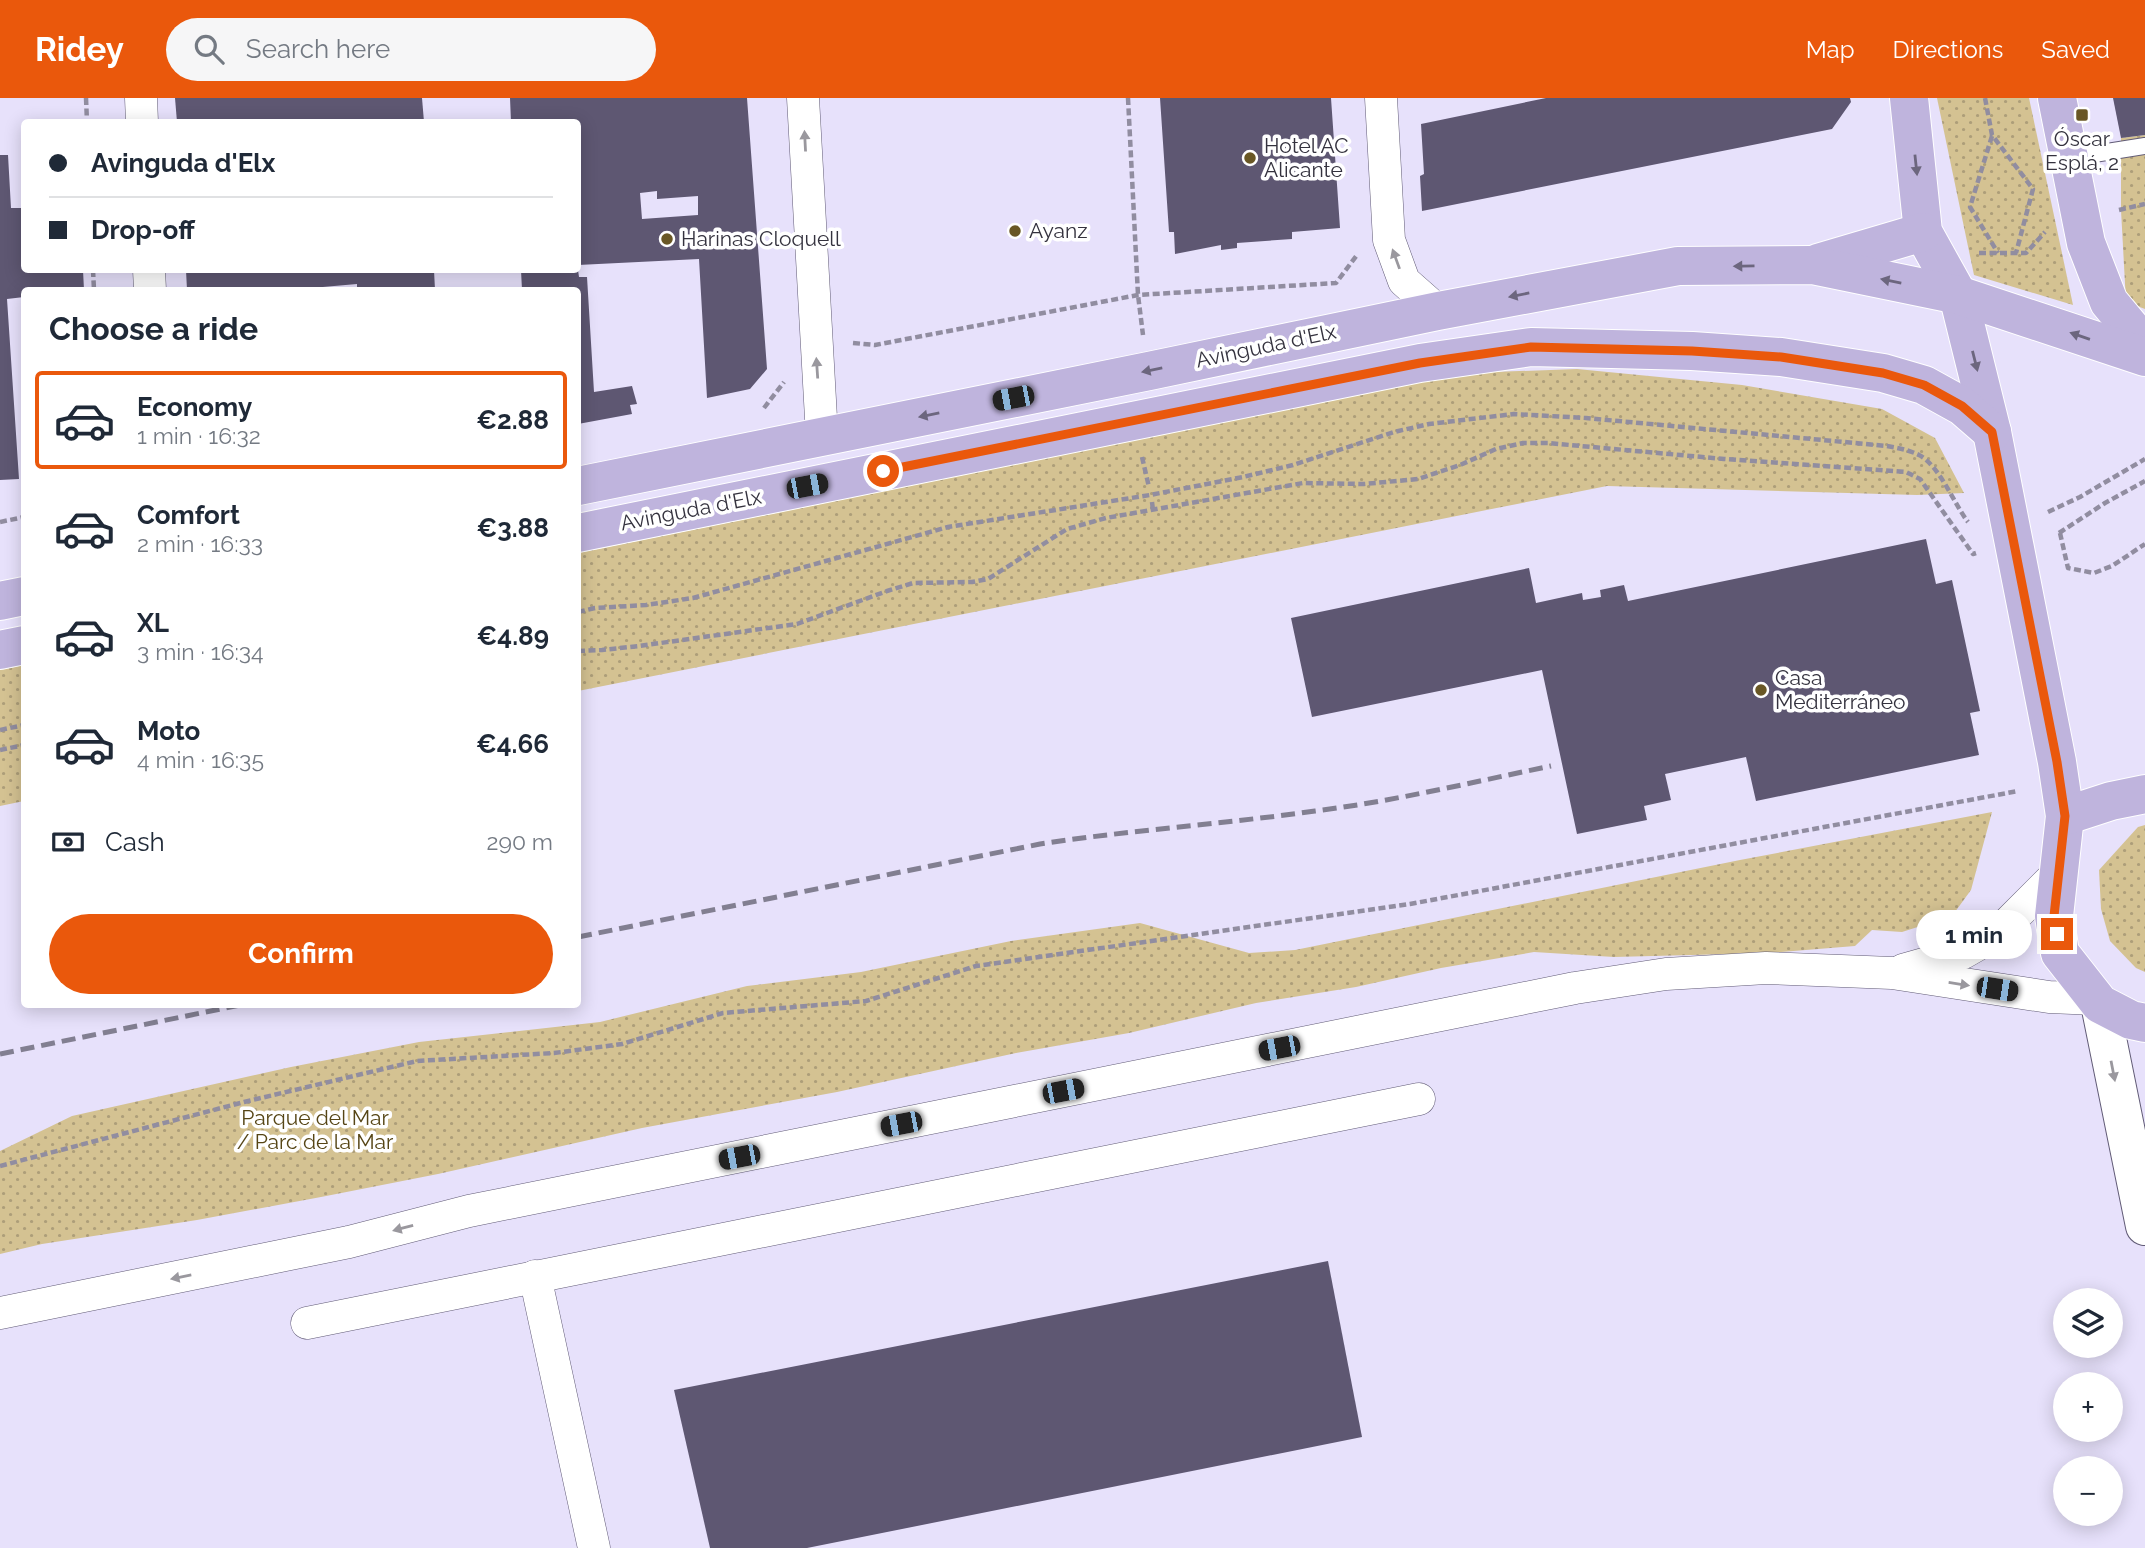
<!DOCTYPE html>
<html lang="en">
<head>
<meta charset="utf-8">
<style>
	:root { --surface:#fff; --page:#f6f6f7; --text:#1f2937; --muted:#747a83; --line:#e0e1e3; --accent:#ea580c }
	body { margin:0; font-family:Raleway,sans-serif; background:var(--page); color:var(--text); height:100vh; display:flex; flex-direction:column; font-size:26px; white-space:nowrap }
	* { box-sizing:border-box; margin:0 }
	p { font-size:23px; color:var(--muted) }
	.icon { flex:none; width:38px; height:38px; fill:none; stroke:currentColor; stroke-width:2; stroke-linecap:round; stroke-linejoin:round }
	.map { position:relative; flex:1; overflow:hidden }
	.details { position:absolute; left:21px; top:189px; width:560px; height:721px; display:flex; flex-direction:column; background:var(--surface); border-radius:7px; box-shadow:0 4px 18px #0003 }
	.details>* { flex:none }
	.banner { position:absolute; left:21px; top:21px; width:560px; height:154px; border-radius:7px; box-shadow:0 4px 18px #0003; display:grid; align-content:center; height:154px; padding:0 28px; background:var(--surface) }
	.tools { position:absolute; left:2053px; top:1190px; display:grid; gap:14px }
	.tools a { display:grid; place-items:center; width:70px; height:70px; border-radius:50%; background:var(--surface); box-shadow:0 4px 18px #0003; font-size:35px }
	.end { position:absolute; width:32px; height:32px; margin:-16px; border:9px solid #ea580c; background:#fff; box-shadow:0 0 0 4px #fff }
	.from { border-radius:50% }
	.bubble { position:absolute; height:49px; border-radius:24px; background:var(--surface); box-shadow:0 4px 18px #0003; font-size:23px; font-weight:700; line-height:49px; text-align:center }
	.car { position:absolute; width:21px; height:42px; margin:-21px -10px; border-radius:9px; box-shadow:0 0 5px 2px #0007; background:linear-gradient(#222 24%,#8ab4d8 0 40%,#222 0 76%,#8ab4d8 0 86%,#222 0) }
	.banner b { display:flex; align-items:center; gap:24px; height:66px; font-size:26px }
	.banner b+b { border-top:2px solid var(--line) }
	.banner i { width:18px; height:18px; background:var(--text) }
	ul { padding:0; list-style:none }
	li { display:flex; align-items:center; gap:21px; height:98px; margin:0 14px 10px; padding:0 14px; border:4px solid transparent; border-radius:7px }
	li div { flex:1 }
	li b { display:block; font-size:26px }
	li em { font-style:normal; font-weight:700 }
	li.current { border-color:var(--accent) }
	li>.icon { width:63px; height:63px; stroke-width:1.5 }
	h2 { padding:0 28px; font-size:32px; line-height:84px }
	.pay { display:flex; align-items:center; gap:18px; height:77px; padding:0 28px; font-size:26px }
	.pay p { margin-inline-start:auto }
	.primary-button { display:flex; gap:14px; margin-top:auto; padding:14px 28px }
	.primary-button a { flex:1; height:80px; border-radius:42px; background:var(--accent); color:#fff; font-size:28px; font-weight:700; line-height:80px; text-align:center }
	header { display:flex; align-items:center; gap:42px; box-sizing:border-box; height:98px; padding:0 35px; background:var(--accent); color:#fff }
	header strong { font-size:33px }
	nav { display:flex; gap:38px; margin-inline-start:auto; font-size:24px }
	.search { width:490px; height:63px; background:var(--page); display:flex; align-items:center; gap:18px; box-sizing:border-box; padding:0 24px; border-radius:38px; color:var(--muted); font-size:26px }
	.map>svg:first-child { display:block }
</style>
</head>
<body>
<header>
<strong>Ridey</strong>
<div class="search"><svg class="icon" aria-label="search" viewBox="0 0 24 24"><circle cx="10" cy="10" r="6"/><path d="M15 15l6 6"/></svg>Search here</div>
<nav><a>Map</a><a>Directions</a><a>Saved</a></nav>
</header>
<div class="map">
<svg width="2145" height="1450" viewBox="0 0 2145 1450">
	<defs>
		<pattern id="park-dots" width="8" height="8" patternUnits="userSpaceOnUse" patternTransform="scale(1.75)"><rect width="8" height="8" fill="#d4c292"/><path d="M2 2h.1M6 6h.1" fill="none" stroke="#ad9e79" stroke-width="1.8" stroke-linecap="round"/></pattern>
	</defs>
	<rect width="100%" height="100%" fill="#e7e1fb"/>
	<g fill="url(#park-dots)">
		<polygon points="1937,0 2029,0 2073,207 1974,177"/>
		<polygon points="2145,37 2145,211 2126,204 2121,112 2121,40"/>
		<polygon points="1577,271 1742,287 1882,311 1935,340 1964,395 1917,397 1607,388 578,593 578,455 1465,275"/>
		<polygon points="24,567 24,703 0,708 0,572"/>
		<polygon points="1992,714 1971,792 1952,818 1902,834 1872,832 1855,848 1769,855 1614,859 1534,854 1441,870 1356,889 1256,905 1129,935 1016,955 837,994 642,1030 438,1076 321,1099 197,1122 42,1146 0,1156 0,1053 72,1018 291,969 419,944 600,924 747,888 861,874 1011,843 1140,825 1249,855 1295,852 1740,762"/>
		<polygon points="2145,727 2145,874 2136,870 2110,843 2101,811 2099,772 2138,729"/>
	</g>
	<g fill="#5e5772" fill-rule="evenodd">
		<polygon points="175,0 422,0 424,24 177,24"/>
		<path d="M 510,0 L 747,0 L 767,271 L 750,291 L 707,300 L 699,161 L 578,167 L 578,24 L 511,24 ZM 657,93 L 657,101 L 698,98 L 698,117 L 642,121 L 640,95 Z"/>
		<polygon points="1160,0 1331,0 1340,130 1292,134 1292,141 1237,145 1237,150 1221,152 1221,147 1175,156 1174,134 1169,134"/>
		<polygon points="1546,0 1850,0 1851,4 1832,31 1422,113 1420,78 1424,76 1421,26"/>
		<polygon points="2113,0 2145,0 2145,37 2121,40"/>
		<polygon points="0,57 8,57 11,110 24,110 24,172 83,172 84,192 24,192 24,199 7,201 19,381 0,382"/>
		<polygon points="186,172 434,172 435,192 357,192 357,186 300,191 300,192 187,192"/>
		<polygon points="521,172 578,172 579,179 587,179 594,294 632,288 637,306 630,307 632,316 578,326 578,192 522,192"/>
		<polygon points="1926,441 1936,486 1952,482 1980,613 1970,615 1979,657 1756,703 1746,659 1665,676 1671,702 1644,708 1647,722 1577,736 1542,572 1312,619 1291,520 1529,470 1536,505 1582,495 1583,502 1601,499 1600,492 1624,487 1628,503"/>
		<polygon points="1328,1163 1362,1339 807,1450 710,1450 674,1292"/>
	</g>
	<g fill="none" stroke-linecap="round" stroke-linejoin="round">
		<g stroke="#615b76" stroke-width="18">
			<polyline id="service" points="2069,60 2145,48"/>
		</g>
		<g stroke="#615b76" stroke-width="33">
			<g id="minor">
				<polyline points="141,0 142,24"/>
				<polyline points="803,0 822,338"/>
				<polyline points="1381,0 1389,142 1404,183 1438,213"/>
				<polyline points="149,172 150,192"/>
				<polyline points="1903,872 1963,855 1998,835 2059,774"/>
				<polyline points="535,1178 594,1450"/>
				<polyline points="0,1215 349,1144 469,1113 1575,890 1666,876 1766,870 1892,875 2049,899 2097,901"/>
				<polyline points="307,1225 1419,1001"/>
			</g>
		</g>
		<g stroke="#615b76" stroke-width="40">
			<polyline id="tertiary" points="2100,906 2145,1128"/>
		</g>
		<g stroke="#fff" stroke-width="40">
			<g id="primary">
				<polyline points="1909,0 1923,134 1958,197 1992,334 2057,664 2065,718 2054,818 2060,855 2100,906 2131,922 2145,925"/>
				<polyline points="2057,0 2086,145 2109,204 2145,247"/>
				<polyline points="1818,165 1923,134"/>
				<polyline points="578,388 1149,273 1438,213 1678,168 1812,167 1958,197 2145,259"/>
				<polyline points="578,435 1420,265 1531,249 1692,253 1781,259 1883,275 1924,287 1962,308 1992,334"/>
				<polyline points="0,503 24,498"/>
				<polyline points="0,552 24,547"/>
				<polyline points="2065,718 2111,703 2145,696"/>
			</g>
		</g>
		<g stroke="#918da0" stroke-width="4.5" stroke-dasharray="7 3.5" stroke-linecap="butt">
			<polyline points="86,0 87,24"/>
			<polyline points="1128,0 1138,197 1143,237"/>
			<polyline points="1985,0 1992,37 2033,91 2016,155"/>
			<polyline points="1992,38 1970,109 1998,155"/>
			<polyline points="2119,112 2145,106"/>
			<polyline points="1979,155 2026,155 2045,134"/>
			<polyline points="93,172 94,192"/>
			<polyline points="853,245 875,247 1138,197 1336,185 1357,157"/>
			<polyline points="764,310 784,284"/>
			<polyline points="1142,359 1149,389"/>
			<polyline points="1152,404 1153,412"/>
			<polyline points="2048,414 2080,399 2145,361"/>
			<polyline points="0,424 24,419"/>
			<polyline points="2059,435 2105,405 2145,383"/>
			<polyline points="2060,435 2068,470 2094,475 2112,468 2145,446"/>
			<path d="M 578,514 L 595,510 L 646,507 L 693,500 L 948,429 L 1150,397 L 1243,379 L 1293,367 L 1394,334 L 1429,326 L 1514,316 L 1586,320 L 1887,348 C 1898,350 1909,352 1919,357 C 1940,368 1954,406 1968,424"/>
			<polyline points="578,553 602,552 639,548 797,526 887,493 913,485 972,484 988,481 1067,431 1106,420 1303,385 1364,386 1418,381 1460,367 1496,351 1523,345 1548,345 1724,361 1906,374 1920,381 1973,456 1976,455"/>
			<polyline points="0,632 24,627"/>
			<polyline points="0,652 24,647"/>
			<polyline points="0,1068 244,1004 417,963 554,955 622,946 723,915 866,903 976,868 1410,806 2018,693"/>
		</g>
		<use href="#service" stroke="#fff" stroke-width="16"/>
		<use href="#minor" stroke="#fff" stroke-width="32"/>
		<use href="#tertiary" stroke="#fff" stroke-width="38"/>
		<use href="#primary" stroke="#bfb4dd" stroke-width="38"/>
		<g stroke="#827f91" stroke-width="5" stroke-dasharray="14 7" stroke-linecap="butt">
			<path d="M 578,839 L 1040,746 C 1131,732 1224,726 1315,713 C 1395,703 1473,684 1551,668"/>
			<polyline points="0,956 245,906"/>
		</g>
	</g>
	<defs><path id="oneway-solid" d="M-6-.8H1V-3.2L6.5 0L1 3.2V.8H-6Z" transform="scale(1.75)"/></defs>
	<g fill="#9a989e">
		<use href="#oneway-solid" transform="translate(805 43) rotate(-93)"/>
		<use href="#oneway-solid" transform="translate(1396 161) rotate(-110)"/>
		<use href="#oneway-solid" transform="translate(817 270) rotate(-94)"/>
		<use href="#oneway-solid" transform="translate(1959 886) rotate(9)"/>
		<use href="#oneway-solid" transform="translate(2113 973) rotate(79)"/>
		<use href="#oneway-solid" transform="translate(403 1130) rotate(165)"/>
		<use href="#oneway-solid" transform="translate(181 1179) rotate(169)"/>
	</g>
	<g fill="#6c667e">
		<use href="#oneway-solid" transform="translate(1916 67) rotate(84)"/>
		<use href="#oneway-solid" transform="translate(1744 168) rotate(179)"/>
		<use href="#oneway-solid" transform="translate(1891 183) rotate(-169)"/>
		<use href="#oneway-solid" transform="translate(1519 197) rotate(169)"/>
		<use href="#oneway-solid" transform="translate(2080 238) rotate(-161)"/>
		<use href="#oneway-solid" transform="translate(1975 263) rotate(76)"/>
		<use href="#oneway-solid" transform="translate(1152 272) rotate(168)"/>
		<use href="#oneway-solid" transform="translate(929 317) rotate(169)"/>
	</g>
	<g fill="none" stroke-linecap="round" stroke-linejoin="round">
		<polyline stroke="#ea580c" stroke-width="9" points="883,373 1420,265 1531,249 1692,253 1781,259 1883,275 1924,287 1962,308 1992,334 2057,664 2065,718 2054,818 2057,836"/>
	</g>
	<g fill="#695725" stroke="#fff" stroke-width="2.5">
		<rect x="2075" y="10" width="14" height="14" rx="3.5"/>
		<circle cx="1250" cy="60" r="7"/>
		<circle cx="1015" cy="133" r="7"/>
		<circle cx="667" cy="141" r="7"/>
		<circle cx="1761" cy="592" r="7"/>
	</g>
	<g text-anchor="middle" stroke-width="7" stroke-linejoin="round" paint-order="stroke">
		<g font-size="21" fill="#34323e" stroke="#fff" text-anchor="start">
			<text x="2082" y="48" text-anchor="middle">Óscar<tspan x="2082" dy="24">Esplá, 2</tspan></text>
			<text x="1264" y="55">Hotel AC<tspan x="1264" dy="24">Alicante</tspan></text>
			<text x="1029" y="140">Ayanz</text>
			<text x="681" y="148">Harinas Cloquell</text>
			<text x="1775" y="587">Casa<tspan x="1775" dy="24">Mediterráneo</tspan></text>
		</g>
		<g font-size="21" fill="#34323e" stroke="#fff">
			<text transform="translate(1266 248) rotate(-12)" y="7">Avinguda d'Elx</text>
			<text transform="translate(691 412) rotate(-11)" y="7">Avinguda d'Elx</text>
		</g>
		<g font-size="21" fill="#564515" stroke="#fff">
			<text x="315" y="1027">Parque del Mar<tspan x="315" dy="24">/ Parc de la Mar</tspan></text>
		</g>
	</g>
</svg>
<div class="tools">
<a><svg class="icon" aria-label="layers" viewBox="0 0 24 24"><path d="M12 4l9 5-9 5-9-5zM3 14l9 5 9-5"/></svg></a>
<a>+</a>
<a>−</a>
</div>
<i class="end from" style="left:883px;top:373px"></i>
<i class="end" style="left:2057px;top:836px"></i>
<div class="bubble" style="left:1916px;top:812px;width:116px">1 min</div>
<i class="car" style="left:1013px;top:300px;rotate:259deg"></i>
<i class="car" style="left:807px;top:388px;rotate:79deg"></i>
<i class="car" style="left:1997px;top:891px;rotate:99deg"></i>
<i class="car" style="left:1279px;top:950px;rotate:259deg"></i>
<i class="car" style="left:1063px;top:993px;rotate:79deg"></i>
<i class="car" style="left:901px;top:1026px;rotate:259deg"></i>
<i class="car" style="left:739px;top:1059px;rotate:259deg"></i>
<div class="banner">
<b><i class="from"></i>Avinguda d'Elx</b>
<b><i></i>Drop-off</b>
</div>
<section class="details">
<h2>Choose a ride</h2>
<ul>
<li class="current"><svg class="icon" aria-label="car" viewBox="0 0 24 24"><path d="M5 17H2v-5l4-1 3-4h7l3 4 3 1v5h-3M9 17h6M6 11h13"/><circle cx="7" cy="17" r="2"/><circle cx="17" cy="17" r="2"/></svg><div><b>Economy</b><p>1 min · 16:32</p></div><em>€2.88</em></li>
<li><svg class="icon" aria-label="car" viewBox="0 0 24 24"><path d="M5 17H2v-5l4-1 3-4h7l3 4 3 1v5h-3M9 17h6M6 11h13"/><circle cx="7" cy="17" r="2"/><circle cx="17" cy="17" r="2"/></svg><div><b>Comfort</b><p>2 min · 16:33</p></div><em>€3.88</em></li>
<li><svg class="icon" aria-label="car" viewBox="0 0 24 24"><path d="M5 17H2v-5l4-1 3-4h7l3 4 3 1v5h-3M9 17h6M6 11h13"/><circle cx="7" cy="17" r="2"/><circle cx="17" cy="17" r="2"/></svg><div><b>XL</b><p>3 min · 16:34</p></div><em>€4.89</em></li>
<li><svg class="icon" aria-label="car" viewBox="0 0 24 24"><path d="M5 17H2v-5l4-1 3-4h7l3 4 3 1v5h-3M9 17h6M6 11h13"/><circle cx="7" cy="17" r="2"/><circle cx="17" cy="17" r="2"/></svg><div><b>Moto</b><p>4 min · 16:35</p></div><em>€4.66</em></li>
</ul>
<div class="pay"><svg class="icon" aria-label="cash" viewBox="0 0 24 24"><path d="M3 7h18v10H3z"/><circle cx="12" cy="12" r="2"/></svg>Cash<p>290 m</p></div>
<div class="primary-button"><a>Confirm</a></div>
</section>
</div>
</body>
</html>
